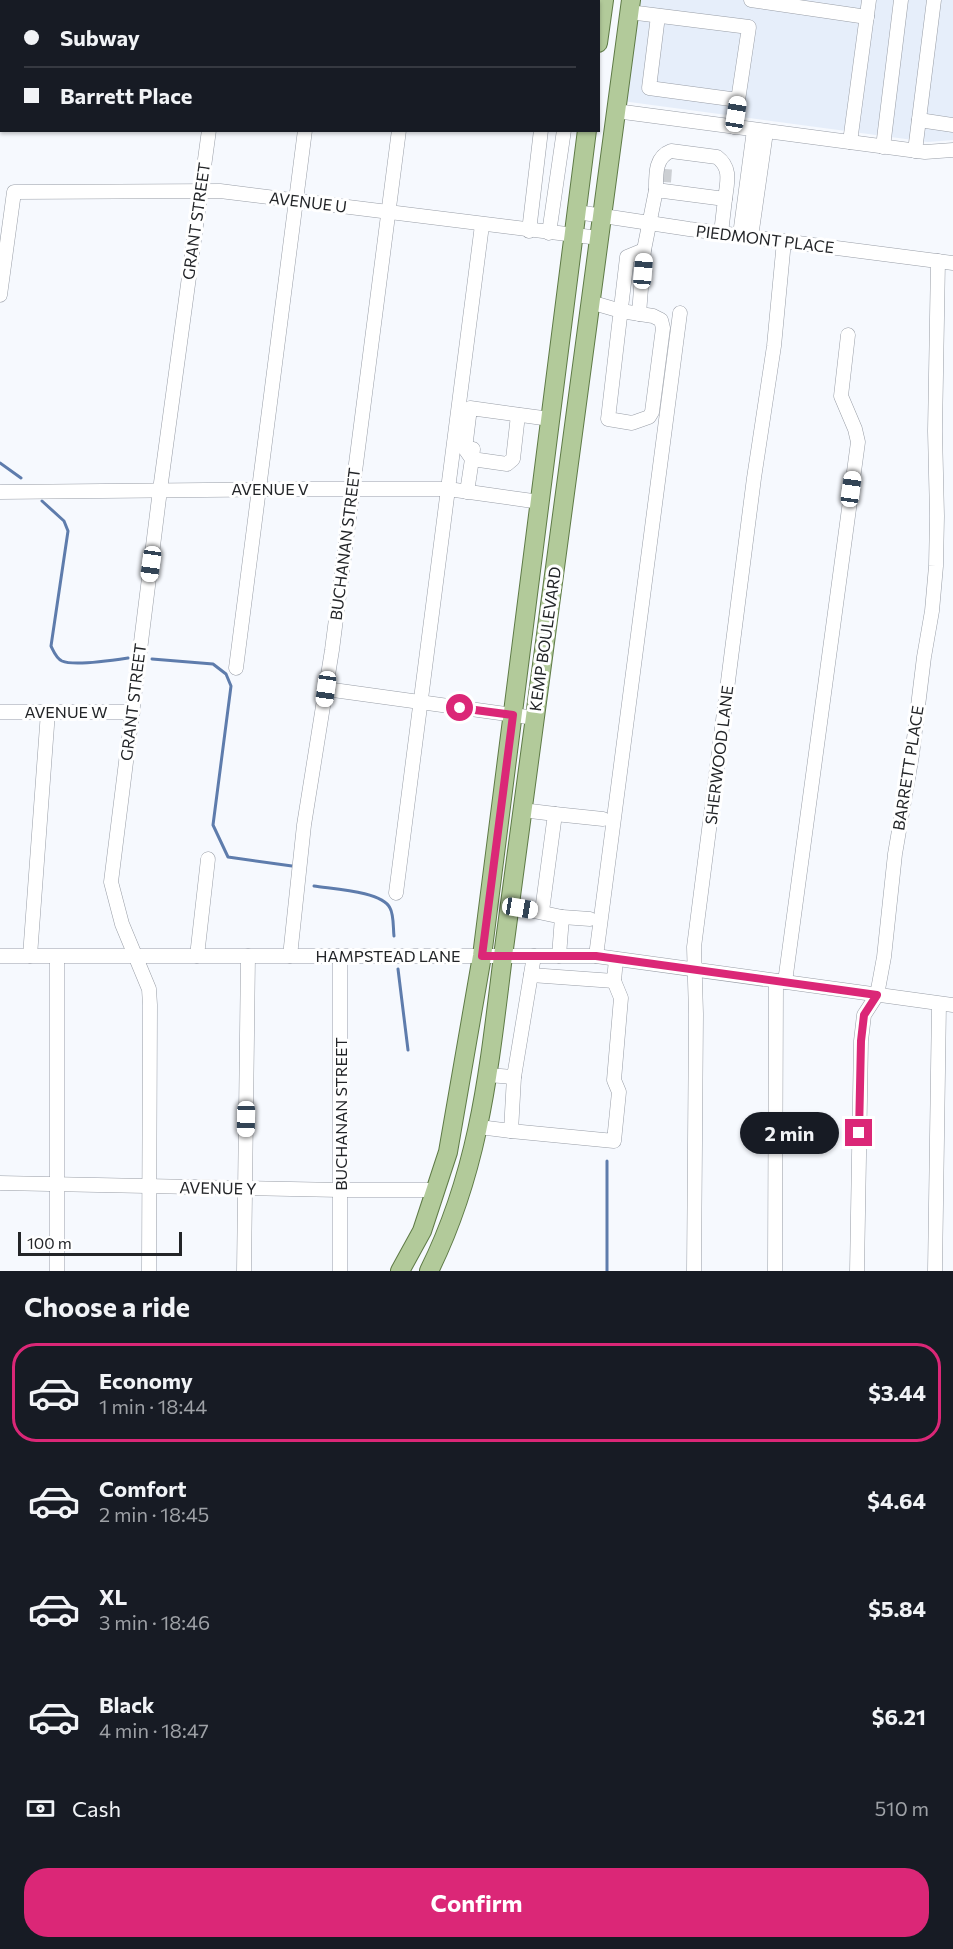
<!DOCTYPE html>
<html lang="en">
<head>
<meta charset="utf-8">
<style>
	:root { --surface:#171b24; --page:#20242c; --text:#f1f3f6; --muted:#9ea1a6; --line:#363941; --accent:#db2777 }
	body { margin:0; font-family:Commissioner,sans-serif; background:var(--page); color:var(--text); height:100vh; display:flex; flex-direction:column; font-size:22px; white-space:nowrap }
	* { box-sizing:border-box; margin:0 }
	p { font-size:20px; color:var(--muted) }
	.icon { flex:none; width:33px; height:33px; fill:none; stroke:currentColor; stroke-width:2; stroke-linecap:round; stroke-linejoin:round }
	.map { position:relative; height:1271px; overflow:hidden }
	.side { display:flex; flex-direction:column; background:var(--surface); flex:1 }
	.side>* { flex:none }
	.guide { position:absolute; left:0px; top:0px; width:600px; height:132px; box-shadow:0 2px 4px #0004; display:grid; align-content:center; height:132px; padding:0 24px; background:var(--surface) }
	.scale { position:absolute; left:18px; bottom:15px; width:164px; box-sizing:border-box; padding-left:6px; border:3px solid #232528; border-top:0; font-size:16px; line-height:21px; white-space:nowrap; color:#232528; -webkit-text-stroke:4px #fff; paint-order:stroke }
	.end { position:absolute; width:27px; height:27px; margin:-14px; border:8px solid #db2777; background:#fff; box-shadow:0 0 0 3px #fff }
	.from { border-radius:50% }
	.bubble { position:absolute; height:42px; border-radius:21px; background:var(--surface); box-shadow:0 2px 4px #0004; font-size:20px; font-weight:700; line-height:42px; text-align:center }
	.car { position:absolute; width:18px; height:36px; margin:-18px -9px; border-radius:8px; box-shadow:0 0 4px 2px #0007; background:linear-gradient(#fff 24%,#345 0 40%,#fff 0 76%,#345 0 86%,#fff 0) }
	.guide b { display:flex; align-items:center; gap:21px; height:57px; font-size:22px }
	.guide b+b { border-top:2px solid var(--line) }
	.guide i { width:15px; height:15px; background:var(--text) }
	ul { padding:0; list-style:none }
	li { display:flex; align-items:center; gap:18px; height:99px; margin:0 12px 9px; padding:0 12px; border:3px solid transparent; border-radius:24px }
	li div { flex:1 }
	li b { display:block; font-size:22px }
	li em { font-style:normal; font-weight:700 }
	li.selected { border-color:var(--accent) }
	li>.icon { width:54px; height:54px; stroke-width:1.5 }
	h2 { padding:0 24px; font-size:27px; line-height:72px }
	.pay { display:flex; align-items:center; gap:15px; height:66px; padding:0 24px; font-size:22px }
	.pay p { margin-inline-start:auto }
	.cta { display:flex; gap:12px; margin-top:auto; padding:12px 24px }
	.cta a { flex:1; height:69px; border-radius:24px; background:var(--accent); color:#fff; font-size:24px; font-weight:700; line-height:69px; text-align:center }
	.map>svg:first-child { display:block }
</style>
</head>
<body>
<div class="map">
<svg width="953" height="1271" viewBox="0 0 953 1271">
	<rect width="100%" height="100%" fill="#f6f9fe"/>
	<polygon fill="#e6eefa" points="638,0 953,0 953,140 928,142 622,101"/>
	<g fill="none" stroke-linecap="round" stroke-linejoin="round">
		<g stroke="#5e7cac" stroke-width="3">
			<polyline points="0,463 21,478"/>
			<path d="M 42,501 L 64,521 L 68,531 L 51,646 C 54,652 56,658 62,661 C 73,666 115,660 128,658"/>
			<polyline points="152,659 213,664 226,674 231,686 213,825 228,857 292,866"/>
			<path d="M 314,886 C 331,889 382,891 390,908 C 394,915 393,928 394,936"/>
			<polyline points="398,969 408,1050"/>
			<polyline points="607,1161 607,1271"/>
		</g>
		<polyline stroke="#cccfd3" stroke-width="14" stroke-dasharray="14 7" stroke-linecap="butt" points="664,182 665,169"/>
		<g stroke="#999ea7" stroke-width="15">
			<g id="minor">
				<polyline points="542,0 553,2"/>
				<polyline points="751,0 867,17"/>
				<polyline points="226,2 226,0"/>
				<polyline points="322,2 322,0"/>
				<polyline points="416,2 416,0"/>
				<polyline points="629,12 749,27 734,127"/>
				<polyline points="658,16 649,88 738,100"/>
				<polyline points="616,111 925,152 953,150"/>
				<polyline points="919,120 953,125"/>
				<polyline points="850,142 869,0"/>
				<polyline points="883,147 901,0"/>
				<polyline points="915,151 934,0"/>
				<path d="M 656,190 C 656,174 655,157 671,151 L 717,157 C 732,168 727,183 725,199"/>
				<polyline points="577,212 689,229 953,263"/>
				<polyline points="529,231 541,130"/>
				<polyline points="549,233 564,130"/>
				<polyline points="740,235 754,130"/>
				<polyline points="751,237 766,132"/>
				<polyline points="0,295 14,192 220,191 599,238"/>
				<path d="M 590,302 L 621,311 L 653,316 L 661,320 L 663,328 L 652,412 L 649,417 L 632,423 L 608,419 C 614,365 621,311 627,257 L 644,250"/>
				<polyline points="639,314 644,250 656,190 725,199 721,233"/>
				<polyline points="473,449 472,459 507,464 513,459 518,415"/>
				<polyline points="0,492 304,489 448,489 540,502"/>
				<polyline points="467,492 472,459 465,449 470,408 550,419"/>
				<polyline points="236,668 305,130"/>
				<polyline points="326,689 535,718"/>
				<polyline points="0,712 133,712"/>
				<polyline points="522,810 555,814 542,911"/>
				<polyline points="555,814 603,819"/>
				<polyline points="396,893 482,225"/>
				<polyline points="510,906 562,917 559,956"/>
				<polyline points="562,917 590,919"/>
				<polyline points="0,956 596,956 953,1005"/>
				<polyline points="30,956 48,712"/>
				<polyline points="197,956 208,859"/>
				<polyline points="290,956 304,825 332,650 399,130"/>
				<polyline points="596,956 680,313"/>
				<polyline points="57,957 57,1271"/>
				<polyline points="531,975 614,981 616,959"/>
				<polyline points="785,982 858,442 855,429 841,396 848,335"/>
				<polyline points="488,1075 514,1077 534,956"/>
				<polyline points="479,1127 511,1131 514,1077"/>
				<polyline points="511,1131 614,1141 619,1092 614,1080 621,998 614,981"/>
				<polyline points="0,1183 340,1190 436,1190"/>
				<polyline points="149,1271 150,1005 149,989 122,924 111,882 160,490 209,130"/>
				<polyline points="244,1271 248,956"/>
				<polyline points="340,1271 340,956"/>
				<polyline points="694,1271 696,1014 694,947 754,478 774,346 784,241"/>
				<polyline points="775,1271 776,981"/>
				<polyline points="857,1271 861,1041 864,1015 877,995 884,957 895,854 912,755 924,657 932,611 936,566 937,516 935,431 938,261"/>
				<polyline points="935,1271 939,1004"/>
			</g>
		</g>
		<g stroke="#5e7a46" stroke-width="20">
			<g id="major">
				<polyline points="598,43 604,0"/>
				<polyline points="400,1271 422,1231 448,1152 482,956 587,130"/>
				<path d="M 429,1271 C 480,1168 489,1068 503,956 L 631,0"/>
			</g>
		</g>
		<use href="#minor" stroke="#fff" stroke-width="14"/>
		<use href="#major" stroke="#b2ca9a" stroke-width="18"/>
	</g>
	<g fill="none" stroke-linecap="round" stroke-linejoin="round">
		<polyline stroke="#db2777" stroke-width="8" points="460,708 513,715 482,956 596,956 877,995 864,1015 861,1041 859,1133"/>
	</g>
	<g text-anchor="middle" stroke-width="6" stroke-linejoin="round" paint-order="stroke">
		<g font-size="16" fill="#232528" stroke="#fff">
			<text transform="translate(308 202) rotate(7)" y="6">AVENUE U</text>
			<text transform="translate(196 221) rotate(-82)" y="6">GRANT STREET</text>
			<text transform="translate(765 239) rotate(7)" y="6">PIEDMONT PLACE</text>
			<text x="270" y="495">AVENUE V</text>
			<text transform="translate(345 544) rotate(-83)" y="6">BUCHANAN STREET</text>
			<text transform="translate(545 639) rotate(-82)" y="6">KEMP BOULEVARD</text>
			<text transform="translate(133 702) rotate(-83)" y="6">GRANT STREET</text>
			<text x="66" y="718">AVENUE W</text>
			<text transform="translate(719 755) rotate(-83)" y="6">SHERWOOD LANE</text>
			<text transform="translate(908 768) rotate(-81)" y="6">BARRETT PLACE</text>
			<text x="388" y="962">HAMPSTEAD LANE</text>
			<text transform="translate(341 1114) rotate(-90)" y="6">BUCHANAN STREET</text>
			<text transform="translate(218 1188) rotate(1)" y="6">AVENUE Y</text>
		</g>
	</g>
</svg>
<div class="scale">100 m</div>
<i class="end from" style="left:460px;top:708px"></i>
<i class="end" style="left:859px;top:1133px"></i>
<div class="bubble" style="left:740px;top:1112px;width:99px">2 min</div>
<i class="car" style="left:736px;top:114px;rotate:9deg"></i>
<i class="car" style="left:643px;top:271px;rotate:5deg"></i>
<i class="car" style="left:851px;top:489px;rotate:8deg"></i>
<i class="car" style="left:151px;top:564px;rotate:188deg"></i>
<i class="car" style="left:326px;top:689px;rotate:188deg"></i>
<i class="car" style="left:520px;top:908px;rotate:99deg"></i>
<i class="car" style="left:246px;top:1119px;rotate:181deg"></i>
<div class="guide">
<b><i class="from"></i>Subway</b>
<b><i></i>Barrett Place</b>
</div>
</div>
<section class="side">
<h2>Choose a ride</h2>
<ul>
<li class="selected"><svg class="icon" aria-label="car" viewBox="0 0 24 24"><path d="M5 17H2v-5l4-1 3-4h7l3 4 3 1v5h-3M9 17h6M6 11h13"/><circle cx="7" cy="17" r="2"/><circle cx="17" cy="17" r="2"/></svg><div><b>Economy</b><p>1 min · 18:44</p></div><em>$3.44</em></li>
<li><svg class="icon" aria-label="car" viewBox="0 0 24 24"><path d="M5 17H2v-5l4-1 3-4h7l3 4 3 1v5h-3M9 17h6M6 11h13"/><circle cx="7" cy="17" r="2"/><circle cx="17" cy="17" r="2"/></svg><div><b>Comfort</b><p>2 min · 18:45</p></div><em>$4.64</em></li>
<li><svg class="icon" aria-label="car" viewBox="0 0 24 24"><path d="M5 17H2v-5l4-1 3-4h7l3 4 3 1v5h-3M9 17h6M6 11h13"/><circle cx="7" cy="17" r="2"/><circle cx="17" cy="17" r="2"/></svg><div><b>XL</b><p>3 min · 18:46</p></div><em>$5.84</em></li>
<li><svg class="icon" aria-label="car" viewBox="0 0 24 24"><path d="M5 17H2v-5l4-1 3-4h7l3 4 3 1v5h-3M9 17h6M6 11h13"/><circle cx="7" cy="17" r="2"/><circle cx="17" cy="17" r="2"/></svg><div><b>Black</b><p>4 min · 18:47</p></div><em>$6.21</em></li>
</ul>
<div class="pay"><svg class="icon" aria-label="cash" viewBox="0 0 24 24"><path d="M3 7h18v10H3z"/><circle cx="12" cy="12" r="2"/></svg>Cash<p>510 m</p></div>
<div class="cta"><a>Confirm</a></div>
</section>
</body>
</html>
